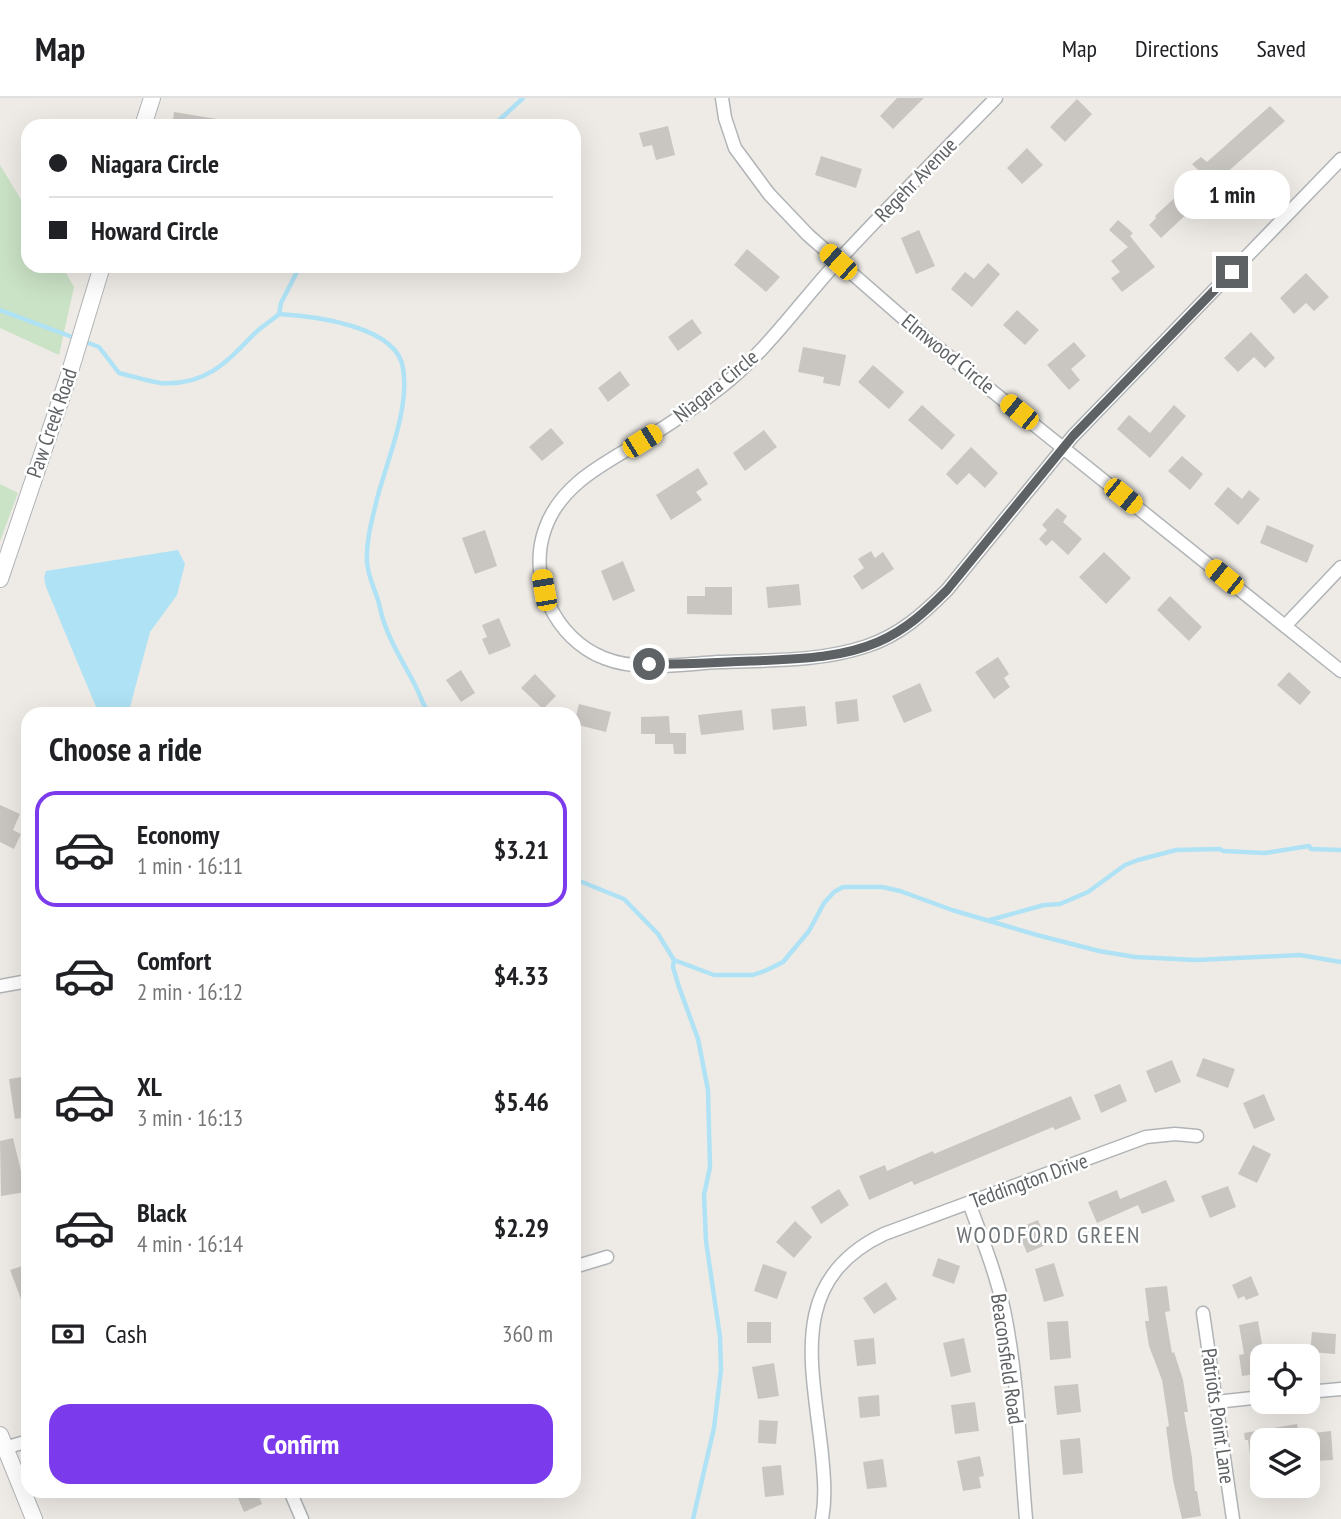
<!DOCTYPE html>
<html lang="en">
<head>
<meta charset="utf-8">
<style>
	:root { --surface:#fff; --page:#f2f2f2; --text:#202124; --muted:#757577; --line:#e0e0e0; --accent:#7c3aed }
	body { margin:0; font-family:"PT Sans Narrow",sans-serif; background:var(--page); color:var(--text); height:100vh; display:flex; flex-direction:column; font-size:26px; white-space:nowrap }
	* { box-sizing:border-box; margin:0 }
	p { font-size:23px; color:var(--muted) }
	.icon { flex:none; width:38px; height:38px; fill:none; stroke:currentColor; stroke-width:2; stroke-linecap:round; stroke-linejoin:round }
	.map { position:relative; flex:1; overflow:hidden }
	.details { position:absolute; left:21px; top:609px; width:560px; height:791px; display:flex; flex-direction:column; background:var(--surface); border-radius:21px; box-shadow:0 7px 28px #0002 }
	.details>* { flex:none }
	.banner { position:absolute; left:21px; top:21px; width:560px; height:154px; border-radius:21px; box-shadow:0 7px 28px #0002; display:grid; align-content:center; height:154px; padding:0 28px; background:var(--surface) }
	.controls { position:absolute; left:1250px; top:1246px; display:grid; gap:14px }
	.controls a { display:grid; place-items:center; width:70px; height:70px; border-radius:14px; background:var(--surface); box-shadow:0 7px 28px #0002; font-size:35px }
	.end { position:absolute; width:32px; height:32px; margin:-16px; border:9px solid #5e6264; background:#fff; box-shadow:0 0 0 4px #fff }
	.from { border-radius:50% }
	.bubble { position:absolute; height:49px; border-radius:21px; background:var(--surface); box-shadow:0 7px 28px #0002; font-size:23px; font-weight:700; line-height:49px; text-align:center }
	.car { position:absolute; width:21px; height:42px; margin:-21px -10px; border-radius:9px; box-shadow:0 0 5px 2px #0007; background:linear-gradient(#f5c518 24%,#345 0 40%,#f5c518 0 76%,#345 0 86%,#f5c518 0) }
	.banner b { display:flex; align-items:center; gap:24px; height:66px; font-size:26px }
	.banner b+b { border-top:2px solid var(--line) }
	.banner i { width:18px; height:18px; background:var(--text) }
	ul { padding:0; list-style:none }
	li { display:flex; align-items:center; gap:21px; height:116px; margin:0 14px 10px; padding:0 14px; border:4px solid transparent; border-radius:21px }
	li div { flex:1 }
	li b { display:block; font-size:26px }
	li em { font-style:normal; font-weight:700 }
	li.selected { border-color:var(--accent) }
	li>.icon { width:63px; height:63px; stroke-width:1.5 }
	h2 { padding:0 28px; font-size:32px; line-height:84px }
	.pay { display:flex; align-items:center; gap:18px; height:77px; padding:0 28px; font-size:26px }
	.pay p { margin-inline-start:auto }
	.action { display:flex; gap:14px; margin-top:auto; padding:14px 28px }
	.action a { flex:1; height:80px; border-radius:21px; background:var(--accent); color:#fff; font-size:28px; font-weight:700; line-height:80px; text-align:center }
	header { display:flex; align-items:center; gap:42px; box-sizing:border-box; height:98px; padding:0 35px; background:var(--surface); border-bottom:2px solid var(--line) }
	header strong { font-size:33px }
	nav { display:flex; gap:38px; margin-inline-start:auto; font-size:24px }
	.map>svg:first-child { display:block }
</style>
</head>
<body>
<header>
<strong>Map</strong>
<nav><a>Map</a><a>Directions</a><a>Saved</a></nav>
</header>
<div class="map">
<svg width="1341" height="1421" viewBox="0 0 1341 1421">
	<rect width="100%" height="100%" fill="#eeebe6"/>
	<g fill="#cae2c6">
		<polygon points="0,67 28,113 28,168 62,168 74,189 59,257 0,230"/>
		<polygon points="0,386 18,395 0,443"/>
	</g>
	<polygon fill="#afe2f5" points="178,452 185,466 177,497 150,534 129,613 126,616 99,616 46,489 44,480 46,473"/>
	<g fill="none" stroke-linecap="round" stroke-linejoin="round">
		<g stroke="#afe2f5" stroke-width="4.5">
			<polyline points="493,28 523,0"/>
			<polyline points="0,212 75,240"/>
			<path d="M 279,216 C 314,218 397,228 403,270 C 410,311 387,362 377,401 C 372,422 366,442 367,464 C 368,480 377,495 380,510 C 386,538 402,562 415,587 C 420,597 423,607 429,616"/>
			<path d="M 83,243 L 99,249 L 119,275 C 132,278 147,283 161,285 C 205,288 226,265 254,236 C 261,229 271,223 279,216 L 281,205 L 300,168"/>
			<polyline points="574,778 577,782 624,801 658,836 674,862 673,869 679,889 698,941 708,992 710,1069 704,1097 706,1143 720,1239 721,1272 714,1330 693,1421"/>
			<polyline points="990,822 1044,807 1060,806 1088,794 1125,767 1138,762 1176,752 1220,751 1223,753 1265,755 1309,748 1311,751 1341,752"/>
			<polyline points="674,862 714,877 753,877 767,872 783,864 809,833 824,805 834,794 843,789 882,789 900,793 952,812 1037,837 1099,853 1135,859 1197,862 1300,857 1341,864"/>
		</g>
	</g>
	<g fill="#c9c6c2">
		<polygon points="897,0 924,0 893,31 880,18"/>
		<polygon points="1077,1 1092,16 1065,44 1050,29"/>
		<polygon points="1270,8 1285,23 1188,109 1191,112 1161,140 1149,127 1156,120 1155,118 1193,83 1191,81 1200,74 1192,66 1201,59 1207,64"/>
		<polygon points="174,14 223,22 222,28 172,28"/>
		<polygon points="668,28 675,57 656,62 652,47 643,49 639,35"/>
		<polygon points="1027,50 1043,67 1022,86 1007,70"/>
		<polygon points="821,58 862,71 856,90 815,77"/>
		<polygon points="1118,122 1133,135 1130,138 1155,169 1122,194 1111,180 1120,174 1111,163 1128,149 1109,132"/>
		<polygon points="919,132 935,168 916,176 901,140"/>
		<polygon points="747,151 780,179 766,194 734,167"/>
		<polygon points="988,165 1000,176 972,209 951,191 965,174 974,181"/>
		<polygon points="1306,175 1329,199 1314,213 1306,205 1294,216 1280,200"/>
		<polygon points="1017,212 1039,232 1025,247 1003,227"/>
		<polygon points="692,221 702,235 678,253 668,239"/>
		<polygon points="1251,234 1275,260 1265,270 1254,259 1238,274 1224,260"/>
		<polygon points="1074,244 1086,258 1071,271 1080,282 1069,292 1047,267"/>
		<polygon points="803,249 846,257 840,288 823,285 824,279 798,274"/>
		<polygon points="873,267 904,294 889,311 858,284"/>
		<polygon points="620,273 630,287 608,304 598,290"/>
		<polygon points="922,307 955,337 942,352 908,322"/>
		<polygon points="1174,307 1186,318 1150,360 1117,331 1129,317 1150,335"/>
		<polygon points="551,330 564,345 542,363 529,349"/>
		<polygon points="764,332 777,349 745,373 733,355"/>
		<polygon points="971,349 998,375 985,390 969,375 957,387 946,376"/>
		<polygon points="1182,358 1203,376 1190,392 1168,373"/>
		<polygon points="698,370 708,386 696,394 702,402 671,422 656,397"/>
		<polygon points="1228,389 1242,401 1249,392 1260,401 1238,427 1214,406"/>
		<polygon points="1057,410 1067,418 1063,424 1082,441 1068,457 1052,442 1046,448 1039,441 1047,432 1042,427"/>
		<polygon points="1267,427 1314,447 1307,465 1260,445"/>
		<polygon points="485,432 497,468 475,476 462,440"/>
		<polygon points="871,453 875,460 883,454 894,471 862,492 853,478 864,470 858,461"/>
		<polygon points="1104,454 1131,480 1106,506 1079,479"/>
		<polygon points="623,463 635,493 613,503 601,473"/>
		<polygon points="799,486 801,507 768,510 766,489"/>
		<polygon points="705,489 732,489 732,517 687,516 687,498 705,498"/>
		<polygon points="1170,498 1202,529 1189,543 1157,512"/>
		<polygon points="499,520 511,548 489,557 482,541 487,539 482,527"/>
		<polygon points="998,559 1009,576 1004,580 1010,589 994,601 975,574"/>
		<polygon points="461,572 475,595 461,604 446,582"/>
		<polygon points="1289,574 1311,594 1300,607 1277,587"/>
		<polygon points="535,576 556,598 543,611 521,590"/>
		<polygon points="920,585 932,613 904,625 892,598"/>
		<polygon points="857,601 859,623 837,626 835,604"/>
		<polygon points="579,606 611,614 606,634 574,626"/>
		<polygon points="805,608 807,628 773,632 771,611"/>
		<polygon points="742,612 744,632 701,637 698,617"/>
		<polygon points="669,618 670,635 686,635 686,656 674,656 673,646 655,646 655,636 641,636 641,619"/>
		<polygon points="0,707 20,716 13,732 21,736 14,751 0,744"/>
		<polygon points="1203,960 1235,971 1228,990 1196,978"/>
		<polygon points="1172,962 1181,984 1155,995 1146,973"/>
		<polygon points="28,978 28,1019 15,1021 9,981"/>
		<polygon points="1120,986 1127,1003 1101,1015 1094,997"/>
		<polygon points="1264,996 1275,1022 1254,1031 1243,1005"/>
		<polygon points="1071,998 1081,1021 1055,1032 1053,1029 914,1087 912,1083 869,1102 859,1078 885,1067 887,1073 933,1053 934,1056"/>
		<polygon points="13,1040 26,1094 1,1098 0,1043"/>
		<polygon points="1253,1047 1271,1056 1257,1085 1238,1076"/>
		<polygon points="1166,1082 1175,1103 1142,1116 1138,1107 1097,1125 1088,1104 1117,1092 1120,1101"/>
		<polygon points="1228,1088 1236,1109 1210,1120 1201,1098"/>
		<polygon points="839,1091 849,1107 821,1126 811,1109"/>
		<polygon points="1038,1122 1048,1146 1027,1155 1017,1131"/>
		<polygon points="795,1123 812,1139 794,1160 776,1144"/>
		<polygon points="938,1160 960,1168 954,1186 932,1178"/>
		<polygon points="1054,1165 1064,1198 1044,1204 1035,1171"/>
		<polygon points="28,1166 28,1217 27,1217 10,1172"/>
		<polygon points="763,1166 787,1174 777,1201 754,1193"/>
		<polygon points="1251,1178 1259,1197 1246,1202 1244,1198 1238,1201 1232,1187"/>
		<polygon points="886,1184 897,1201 874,1216 863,1200"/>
		<polygon points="1167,1188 1170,1213 1165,1214 1172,1255 1174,1254 1183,1282 1188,1314 1184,1314 1192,1360 1195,1393 1197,1393 1201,1418 1182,1421 1173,1382 1166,1329 1169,1328 1162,1282 1149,1248 1145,1223 1149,1223 1145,1190"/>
		<polygon points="1068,1223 1071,1260 1050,1262 1047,1224"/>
		<polygon points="1258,1223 1264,1258 1262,1258 1262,1275 1242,1278 1239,1257 1244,1256 1239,1227"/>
		<rect x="747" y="1224" width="24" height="21"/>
		<polygon points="1312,1234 1336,1236 1335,1256 1310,1254"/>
		<polygon points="874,1240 876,1266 857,1268 854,1242"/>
		<polygon points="964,1240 971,1274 951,1279 943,1245"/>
		<polygon points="774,1265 779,1298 758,1301 752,1269"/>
		<polygon points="1078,1286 1081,1314 1057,1317 1054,1288"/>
		<polygon points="879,1297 880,1318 860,1320 858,1299"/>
		<polygon points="975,1304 979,1333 955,1336 951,1307"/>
		<polygon points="759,1322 778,1323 776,1346 758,1345"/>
		<polygon points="1297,1326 1300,1342 1262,1342 1262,1355 1250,1357 1248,1342 1245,1342 1244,1335"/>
		<polygon points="1331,1333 1333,1362 1316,1363 1314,1335"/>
		<polygon points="1080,1340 1083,1375 1063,1377 1060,1342"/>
		<polygon points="980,1358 984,1378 979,1379 981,1390 963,1393 957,1363"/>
		<polygon points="883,1361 887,1389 867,1391 863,1364"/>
		<polygon points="781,1367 784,1397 765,1399 762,1369"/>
		<polygon points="235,1393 257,1393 262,1406 244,1414"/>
	</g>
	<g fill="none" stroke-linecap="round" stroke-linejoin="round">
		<g stroke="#b1b4b6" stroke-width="15">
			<g id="minor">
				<polyline points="722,0 725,20 735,50 769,96 808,137 926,240 1341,573"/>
				<path d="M 996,0 C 943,54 890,107 839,162 C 800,204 767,253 721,289 C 697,308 672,325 645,341 C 606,365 561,385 545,431 C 527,481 555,541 604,560 C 638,574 683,566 719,564 C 768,562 820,564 867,548 C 900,537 923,516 947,492 L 1073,338 L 1341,61"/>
				<polyline points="1285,528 1341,469"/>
				<polyline points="0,888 28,883"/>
				<path d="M 969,1105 C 982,1140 996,1175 1004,1212 C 1018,1280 1020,1352 1026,1421"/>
				<polyline points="574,1169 607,1159"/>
				<polyline points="1203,1215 1233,1421"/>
				<polyline points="1307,1294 1341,1291"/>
				<polyline points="1216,1304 1262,1299"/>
				<polyline points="5,1350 28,1343"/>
				<polyline points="290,1393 302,1421"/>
				<path d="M 822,1421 C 826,1399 824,1379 822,1357 C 813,1269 786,1183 884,1136 L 1146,1039 L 1175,1036 L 1197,1038"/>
			</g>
		</g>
		<g stroke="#b1b4b6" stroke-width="18">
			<g id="tertiary">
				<polyline points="143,28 152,0"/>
				<polyline points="0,481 68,280 102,168"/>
				<polyline points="0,1337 34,1421"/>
			</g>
		</g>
		<use href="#minor" stroke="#fff" stroke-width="12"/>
		<use href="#tertiary" stroke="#fff" stroke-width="16"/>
	</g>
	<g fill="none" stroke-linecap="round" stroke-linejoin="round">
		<path stroke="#5e6264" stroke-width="9" d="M 649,566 C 683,567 717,564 751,563 C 794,561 839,561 878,544 C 906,532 926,513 947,492 L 1073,338 L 1232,174"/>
	</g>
	<g text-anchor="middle" stroke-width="5" stroke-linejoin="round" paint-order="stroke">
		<g font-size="21" fill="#5e6264" stroke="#fff">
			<text transform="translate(916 82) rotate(-46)" y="7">Regehr Avenue</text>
			<text transform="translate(948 256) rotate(39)" y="7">Elmwood Circle</text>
			<text transform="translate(716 288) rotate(-39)" y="7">Niagara Circle</text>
			<text transform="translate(52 325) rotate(-71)" y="7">Paw Creek Road</text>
			<text transform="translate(1029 1083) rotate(-20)" y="7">Teddington Drive</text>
			<text transform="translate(1007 1261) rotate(82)" y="7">Beaconsfield Road</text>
			<text transform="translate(1218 1318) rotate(82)" y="7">Patriots Point Lane</text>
		</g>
		<g font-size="23" letter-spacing="2" fill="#6f7476" stroke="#fff">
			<text x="1049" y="1145">WOODFORD GREEN</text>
		</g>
	</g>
</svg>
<div class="controls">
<a><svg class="icon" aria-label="locate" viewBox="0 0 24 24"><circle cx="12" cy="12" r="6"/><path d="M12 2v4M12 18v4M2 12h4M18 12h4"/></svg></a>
<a><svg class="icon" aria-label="layers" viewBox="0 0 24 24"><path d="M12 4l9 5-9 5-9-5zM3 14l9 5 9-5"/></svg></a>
</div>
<i class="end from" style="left:649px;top:566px"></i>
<i class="end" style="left:1232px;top:174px"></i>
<div class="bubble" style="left:1174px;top:72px;width:116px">1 min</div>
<i class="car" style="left:838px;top:164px;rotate:312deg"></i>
<i class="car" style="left:1019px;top:314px;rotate:309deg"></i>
<i class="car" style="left:642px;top:343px;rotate:58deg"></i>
<i class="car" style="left:1123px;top:398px;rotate:129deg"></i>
<i class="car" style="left:1224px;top:479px;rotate:309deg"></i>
<i class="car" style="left:544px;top:492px;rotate:350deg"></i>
<div class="banner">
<b><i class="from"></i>Niagara Circle</b>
<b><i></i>Howard Circle</b>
</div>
<section class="details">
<h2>Choose a ride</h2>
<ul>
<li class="selected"><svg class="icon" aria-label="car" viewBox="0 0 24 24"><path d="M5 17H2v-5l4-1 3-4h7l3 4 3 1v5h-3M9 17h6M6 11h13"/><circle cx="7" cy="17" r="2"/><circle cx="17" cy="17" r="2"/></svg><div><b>Economy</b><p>1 min · 16:11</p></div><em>$3.21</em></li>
<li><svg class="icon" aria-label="car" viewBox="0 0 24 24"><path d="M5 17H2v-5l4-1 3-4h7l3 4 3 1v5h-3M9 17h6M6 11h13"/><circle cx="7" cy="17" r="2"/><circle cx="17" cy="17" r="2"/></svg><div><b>Comfort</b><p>2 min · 16:12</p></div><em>$4.33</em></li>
<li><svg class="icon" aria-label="car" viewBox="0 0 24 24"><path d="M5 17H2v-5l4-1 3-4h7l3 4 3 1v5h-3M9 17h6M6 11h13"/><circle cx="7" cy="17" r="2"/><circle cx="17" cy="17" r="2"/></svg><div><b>XL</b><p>3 min · 16:13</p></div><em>$5.46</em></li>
<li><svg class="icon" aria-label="car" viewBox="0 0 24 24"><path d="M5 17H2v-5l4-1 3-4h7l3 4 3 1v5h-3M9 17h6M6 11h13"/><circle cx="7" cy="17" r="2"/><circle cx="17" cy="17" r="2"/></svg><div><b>Black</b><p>4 min · 16:14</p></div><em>$2.29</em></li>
</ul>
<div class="pay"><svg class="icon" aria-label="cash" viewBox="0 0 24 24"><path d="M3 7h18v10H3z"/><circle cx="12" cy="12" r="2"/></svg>Cash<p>360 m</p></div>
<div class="action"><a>Confirm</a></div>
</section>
</div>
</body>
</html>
